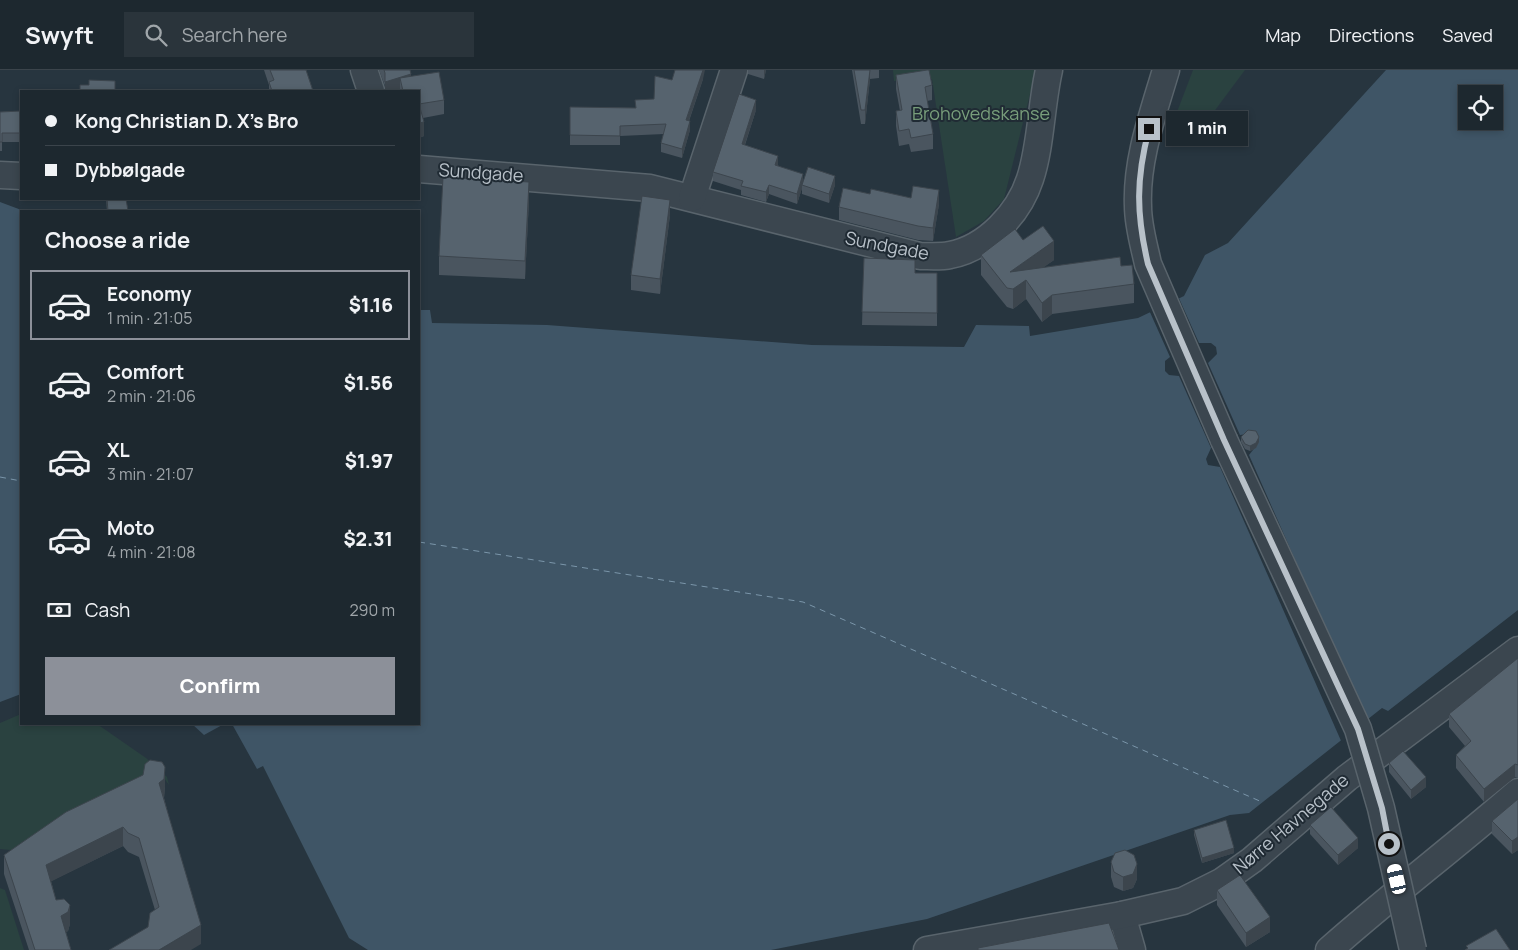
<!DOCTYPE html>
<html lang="en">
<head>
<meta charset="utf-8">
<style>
	:root { --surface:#1d282f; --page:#2a343b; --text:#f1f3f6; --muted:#a0a6aa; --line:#3b444b; --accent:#8c9099 }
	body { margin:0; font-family:Manrope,sans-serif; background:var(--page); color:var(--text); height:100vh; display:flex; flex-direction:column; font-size:19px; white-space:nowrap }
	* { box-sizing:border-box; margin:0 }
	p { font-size:16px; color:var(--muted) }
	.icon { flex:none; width:28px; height:28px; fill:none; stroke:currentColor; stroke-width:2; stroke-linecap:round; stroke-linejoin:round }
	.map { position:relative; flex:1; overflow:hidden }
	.sheet { position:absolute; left:20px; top:140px; width:400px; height:515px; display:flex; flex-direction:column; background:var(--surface); border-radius:0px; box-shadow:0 2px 8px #0003,0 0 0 1px var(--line) }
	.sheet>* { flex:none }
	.top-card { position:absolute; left:20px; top:20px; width:400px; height:110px; border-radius:0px; box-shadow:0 2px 8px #0003,0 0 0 1px var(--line); display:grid; align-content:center; height:110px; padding:0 25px; background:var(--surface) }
	.tools { position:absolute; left:1458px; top:15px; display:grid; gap:10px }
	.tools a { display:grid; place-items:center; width:45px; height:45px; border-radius:0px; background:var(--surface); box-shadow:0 2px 8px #0003,0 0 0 1px var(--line); font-size:25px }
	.end { position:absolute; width:22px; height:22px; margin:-11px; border:6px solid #b8c1c9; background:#111; box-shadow:0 0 0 2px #111 }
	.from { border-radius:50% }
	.bubble { position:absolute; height:35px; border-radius:0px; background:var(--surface); box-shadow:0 2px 8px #0003,0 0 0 1px var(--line); font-size:16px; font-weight:800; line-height:35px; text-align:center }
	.car { position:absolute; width:15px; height:30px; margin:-15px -8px; border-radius:6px; box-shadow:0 0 4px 1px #0007; background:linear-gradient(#fff 24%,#345 0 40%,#fff 0 76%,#345 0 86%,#fff 0) }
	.top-card b { display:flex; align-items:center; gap:18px; height:48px; font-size:19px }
	.top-card b+b { border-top:1px solid var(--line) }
	.top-card i { width:12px; height:12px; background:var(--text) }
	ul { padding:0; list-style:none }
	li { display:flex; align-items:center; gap:15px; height:70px; margin:0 10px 8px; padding:0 15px; border:2px solid transparent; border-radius:0px }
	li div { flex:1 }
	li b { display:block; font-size:19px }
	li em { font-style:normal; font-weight:800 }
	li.on { border-color:var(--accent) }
	li>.icon { width:45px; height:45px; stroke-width:1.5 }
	h2 { padding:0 25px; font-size:22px; line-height:60px }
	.pay { display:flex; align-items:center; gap:12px; height:55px; padding:0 25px; font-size:19px }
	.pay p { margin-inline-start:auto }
	.button { display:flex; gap:10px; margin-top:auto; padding:10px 25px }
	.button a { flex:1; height:58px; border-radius:0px; background:var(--accent); color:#fff; font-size:20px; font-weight:800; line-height:58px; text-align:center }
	header { display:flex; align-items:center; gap:30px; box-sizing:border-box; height:70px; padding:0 25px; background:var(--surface); border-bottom:1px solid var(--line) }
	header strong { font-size:24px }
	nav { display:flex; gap:28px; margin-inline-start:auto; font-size:18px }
	.search { width:350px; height:45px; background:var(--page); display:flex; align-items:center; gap:12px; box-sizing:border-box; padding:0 18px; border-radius:0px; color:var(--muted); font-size:19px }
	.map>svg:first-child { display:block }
</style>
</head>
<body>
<header>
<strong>Swyft</strong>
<div class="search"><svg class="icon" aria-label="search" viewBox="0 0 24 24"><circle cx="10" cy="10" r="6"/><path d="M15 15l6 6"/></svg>Search here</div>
<nav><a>Map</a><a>Directions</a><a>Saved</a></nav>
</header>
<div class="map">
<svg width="1518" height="880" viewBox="0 0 1518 880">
	<rect width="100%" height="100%" fill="#27353f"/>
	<g fill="#2a4240">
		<polygon points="893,0 1036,0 1004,129 984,151 956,167 932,9 894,11"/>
		<polygon points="1193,0 1245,0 1204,55 1169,63"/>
		<polygon points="21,644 21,654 97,654 146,688 167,707 169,715 164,708 11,780 0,779 0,653"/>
		<polygon points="0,818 5,820 24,880 0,880"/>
	</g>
	<g fill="#3f5566" fill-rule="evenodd">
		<path d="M 1386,0 L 1518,0 L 1518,540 L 1388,641 L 1382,638 L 1249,743 L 1230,745 L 927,849 L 771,880 L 368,880 L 349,868 L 263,696 L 257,699 L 232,654 L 419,654 L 419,240 L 430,240 L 432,253 L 547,255 L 812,275 L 964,277 L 976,255 L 1029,256 L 1030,266 L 1138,248 L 1184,226 L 1205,185 L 1228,173 ZM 1466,24 L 1494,24 L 1494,51 L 1466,51 Z"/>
		<polygon points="0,132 24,141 21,141 21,624 0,632"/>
		<polygon points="192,654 224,654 204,665"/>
	</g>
	<polygon fill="#27353f" points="1178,226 1199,273 1211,273 1216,277 1217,284 1208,293 1240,365 1247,364 1257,375 1249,385 1367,653 1342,673 1220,397 1208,395 1206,389 1211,378 1179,306 1169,305 1165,301 1165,291 1170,287 1149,240"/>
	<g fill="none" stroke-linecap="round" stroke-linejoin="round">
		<g stroke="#7b96aa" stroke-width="1" stroke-dasharray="6 5" stroke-linecap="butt">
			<polyline points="0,407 21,411"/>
			<polyline points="419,472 803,532 1262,732"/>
		</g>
		<g stroke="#59646c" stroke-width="29">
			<g id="minor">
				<polyline points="364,0 371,21"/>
				<path d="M 1166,0 C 1153,44 1136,90 1138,136 C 1138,156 1144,175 1148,194 L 1224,370"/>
				<path d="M 419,99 L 650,118 L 920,186 C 930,186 941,187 950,185 C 987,178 1019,143 1030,109 C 1041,76 1041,35 1049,0"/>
				<polyline points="0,105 21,106"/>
				<polyline points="692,128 734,0"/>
				<polyline points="1122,845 1132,880"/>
				<polyline points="927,880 1122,845 1183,831 1221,812 1252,790 1347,708 1518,580"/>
				<path d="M 1329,880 C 1391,825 1456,776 1518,722"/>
			</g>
		</g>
		<use href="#minor" stroke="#3b464f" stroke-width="26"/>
		<g stroke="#59646c" stroke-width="29" stroke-linecap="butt">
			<polyline id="minor-bridge" points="1224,370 1358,659 1381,738 1413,880"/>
		</g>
		<use href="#minor-bridge" stroke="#3b464f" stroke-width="26"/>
	</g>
	<g fill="#4a555f">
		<polygon points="264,0 306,0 313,21 269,21 269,15"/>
		<polygon points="379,0 410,0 411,6 444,30 444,44 423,48 424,66 419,68 419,21 400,21 400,20 397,21 385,21 385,16"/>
		<polygon points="748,0 766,0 764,9 748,4"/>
		<polygon points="852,0 879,0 879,8 870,9 865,54 861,54"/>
		<polygon points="896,5 932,15 932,30 927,31 933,64 933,79 911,82 909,74 899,76 896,56 896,41 900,41 896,19"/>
		<polygon points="703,9 689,51 690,60 682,88 661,82 661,73 664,64 620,66 620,75 570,75 570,37 635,38 654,29 672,10"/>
		<polygon points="756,40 745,75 803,111 835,115 829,133 802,124 802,118 797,134 769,124 766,132 741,125 741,120 713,111 713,102"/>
		<polygon points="21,41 21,72 2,72 2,81 0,81 0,42"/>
		<polygon points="870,124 911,128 939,134 933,171 918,170 839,150 839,137"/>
		<polygon points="106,129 126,129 128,141 107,141"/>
		<polygon points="529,130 525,209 439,205 439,186"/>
		<polygon points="670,145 660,224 631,220 631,205"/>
		<polygon points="1023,170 1054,190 1042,198 1121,196 1134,214 1134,233 1052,244 1042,252 1026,229 1013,239 1007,237 981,205 981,185"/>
		<polygon points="864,188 915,203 937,203 937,256 862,255"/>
		<polygon points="1241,367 1259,372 1256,378 1250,381 1245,379 1241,372"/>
		<polygon points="1518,588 1518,708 1515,707 1484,732 1456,698 1456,685 1465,676 1449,657 1449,644"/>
		<polygon points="1389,693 1426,717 1411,729 1389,702"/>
		<polygon points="165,716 164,728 201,874 148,857 155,840 139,787 128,782 123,776 51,811 56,830 70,854 68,861 66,862 71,880 29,880 4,804 4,785"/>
		<polygon points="1518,729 1518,780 1512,784 1492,764 1492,751"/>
		<polygon points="1310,755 1358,778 1338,795 1310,764"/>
		<polygon points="1194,760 1234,783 1202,793 1194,765"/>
		<polygon points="1111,792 1137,809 1133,818 1123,821 1114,817 1111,807"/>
		<polygon points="1217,820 1270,862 1246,877 1217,835"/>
	</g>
	<g fill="#3c454d">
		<polygon points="703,0 705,0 703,9 686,59 686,50"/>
		<polygon points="764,0 766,0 764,9"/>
		<polygon points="870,0 870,9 865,54 865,40"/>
		<polygon points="411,4 411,17 400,8 400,20 397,21 385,21 385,12"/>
		<polygon points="756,30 756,40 742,83 742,74"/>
		<polygon points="690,51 690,60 682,88 682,79"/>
		<polygon points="424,52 424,66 419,68 419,53"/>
		<polygon points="778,86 778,95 775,104 775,95"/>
		<polygon points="803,104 803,114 802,115 802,118 797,134 797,124"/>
		<polygon points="835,106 835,115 829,133 829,124"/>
		<polygon points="529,112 529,130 525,209 525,191"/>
		<polygon points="769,115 769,124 766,132 766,122"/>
		<polygon points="939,120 939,134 933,171 933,158"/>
		<polygon points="670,130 670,145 660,224 660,209"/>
		<polygon points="1054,171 1054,190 1026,210 1026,229 1013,239 1013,219 1010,202"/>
		<polygon points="1052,225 1052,244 1042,252 1042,233"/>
		<polygon points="1259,367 1259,372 1256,378 1250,381 1250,376"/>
		<polygon points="1515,694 1515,707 1484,732 1484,719"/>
		<polygon points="165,697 165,716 164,728 159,713"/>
		<polygon points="1426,707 1426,717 1411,729 1411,720"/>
		<polygon points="123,757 123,776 46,814 46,795"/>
		<polygon points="1518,767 1518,780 1512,784 1512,771"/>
		<polygon points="1358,768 1358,778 1338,795 1338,785"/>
		<polygon points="1234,778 1234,783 1202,793 1202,788"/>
		<polygon points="1137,794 1137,809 1133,818 1123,821 1123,807"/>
		<polygon points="70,835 70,854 68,861 61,865 61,846"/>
		<polygon points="1270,847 1270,862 1246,877 1246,863"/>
		<polygon points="201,855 201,874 191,880 159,880"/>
	</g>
	<g fill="#56636e" stroke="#3c454d">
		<polygon points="270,0 306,0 313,21 272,21 269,12 274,10"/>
		<polygon points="384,0 410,0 411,4 385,12 385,3"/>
		<polygon points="675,0 703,0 686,50 690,51 682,79 661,73 666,54 620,56 620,66 570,65 570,37 636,38 635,30 654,29 655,6 672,10"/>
		<polygon points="854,0 870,0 865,40 861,40"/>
		<polygon points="927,0 929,0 932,15 925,17 933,64 911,68 909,59 899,61 896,41 902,40 896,5"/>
		<polygon points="439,2 444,30 419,34 424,52 419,53 419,21 403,21 400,8"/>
		<polygon points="89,10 115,11 115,21 80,21 80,15 89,15"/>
		<polygon points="739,24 756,30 742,74 778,86 775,95 803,104 797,124 769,115 766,122 741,116 743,111 713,102"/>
		<polygon points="21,41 21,63 2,63 2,72 0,72 0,42"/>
		<polygon points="808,97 835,106 829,124 802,115"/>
		<polygon points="443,107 529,112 525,191 439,186"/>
		<polygon points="913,116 939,120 933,158 918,156 839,137 843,118 870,124 871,119 911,128"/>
		<polygon points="642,126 670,130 660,209 631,205"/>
		<polygon points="107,129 126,129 128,141 108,141"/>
		<polygon points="1043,156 1054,171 1010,202 1120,187 1121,196 1132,195 1134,214 1052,225 1042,233 1026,210 1013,219 1007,218 981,185 1015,159 1023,170"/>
		<polygon points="864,188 915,190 915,203 937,203 937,243 862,242"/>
		<polygon points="1248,360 1256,361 1259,367 1256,373 1250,376 1245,374 1241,367"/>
		<polygon points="1518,588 1518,695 1515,694 1484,719 1456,685 1471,671 1449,644"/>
		<polygon points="1403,681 1426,707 1411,720 1389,693"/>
		<polygon points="150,690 162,692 165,697 164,709 159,713 201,855 159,880 109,880 148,857 150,843 159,837 139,768 128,763 123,757 46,795 56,830 64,829 70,835 68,842 61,846 71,880 35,880 4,785 66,742 143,705 145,694"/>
		<polygon points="1518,729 1518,767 1512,771 1492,751"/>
		<polygon points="1331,737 1358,768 1338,785 1310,755"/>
		<polygon points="1226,750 1234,778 1202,788 1194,760"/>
		<polygon points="1125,780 1134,785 1137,794 1133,804 1123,807 1114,802 1111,792 1115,783"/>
		<polygon points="1240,805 1270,847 1246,863 1217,820"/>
		<polygon points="1109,853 1119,880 978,880 978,878"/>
		<polygon points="1496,859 1510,880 1465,880 1468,878 1466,876"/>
	</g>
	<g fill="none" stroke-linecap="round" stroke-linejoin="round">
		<path stroke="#b8c1c9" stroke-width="6" d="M 1149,59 C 1136,109 1136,143 1148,194 L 1224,370 L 1358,659 L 1382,738 L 1389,774"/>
	</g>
	<g text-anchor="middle" stroke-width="4" stroke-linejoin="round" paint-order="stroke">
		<g font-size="18" fill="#789e7b" stroke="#202b34">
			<text x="981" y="50">Brohovedskanse</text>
		</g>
		<g font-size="18" fill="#b8c1c9" stroke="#202b34">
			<text transform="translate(481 103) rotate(4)" y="6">Sundgade</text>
			<text transform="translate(887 176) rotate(11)" y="6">Sundgade</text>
			<text transform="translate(1291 754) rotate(-40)" y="6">Nørre Havnegade</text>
		</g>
	</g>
</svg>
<div class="tools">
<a><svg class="icon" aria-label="locate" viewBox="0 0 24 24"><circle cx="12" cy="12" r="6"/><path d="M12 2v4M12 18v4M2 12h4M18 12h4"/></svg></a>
</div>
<i class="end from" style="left:1389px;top:774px"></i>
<i class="end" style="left:1149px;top:59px"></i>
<div class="bubble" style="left:1166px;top:41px;width:82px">1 min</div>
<i class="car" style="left:1397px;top:809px;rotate:347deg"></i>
<div class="top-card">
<b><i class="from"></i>Kong Christian D. X's Bro</b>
<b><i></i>Dybbølgade</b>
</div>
<section class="sheet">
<h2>Choose a ride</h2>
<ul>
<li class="on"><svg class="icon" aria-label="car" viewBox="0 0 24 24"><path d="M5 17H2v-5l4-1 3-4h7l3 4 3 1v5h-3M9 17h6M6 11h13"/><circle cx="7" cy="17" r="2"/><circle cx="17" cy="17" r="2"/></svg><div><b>Economy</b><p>1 min · 21:05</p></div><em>$1.16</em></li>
<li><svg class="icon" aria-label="car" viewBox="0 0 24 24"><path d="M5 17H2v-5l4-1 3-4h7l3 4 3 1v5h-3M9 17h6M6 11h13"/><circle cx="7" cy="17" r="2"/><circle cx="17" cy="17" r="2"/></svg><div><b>Comfort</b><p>2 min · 21:06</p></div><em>$1.56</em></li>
<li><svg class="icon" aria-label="car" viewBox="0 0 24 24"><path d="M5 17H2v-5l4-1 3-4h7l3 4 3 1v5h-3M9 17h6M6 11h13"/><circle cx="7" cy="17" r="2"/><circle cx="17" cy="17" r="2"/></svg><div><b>XL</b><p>3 min · 21:07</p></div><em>$1.97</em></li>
<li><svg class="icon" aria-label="car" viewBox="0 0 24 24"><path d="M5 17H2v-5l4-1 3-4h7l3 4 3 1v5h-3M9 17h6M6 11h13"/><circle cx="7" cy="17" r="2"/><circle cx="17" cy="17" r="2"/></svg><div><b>Moto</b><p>4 min · 21:08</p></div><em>$2.31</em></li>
</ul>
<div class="pay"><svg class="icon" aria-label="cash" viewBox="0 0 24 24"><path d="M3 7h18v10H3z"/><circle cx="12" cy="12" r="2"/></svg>Cash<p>290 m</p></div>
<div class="button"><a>Confirm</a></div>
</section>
</div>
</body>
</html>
